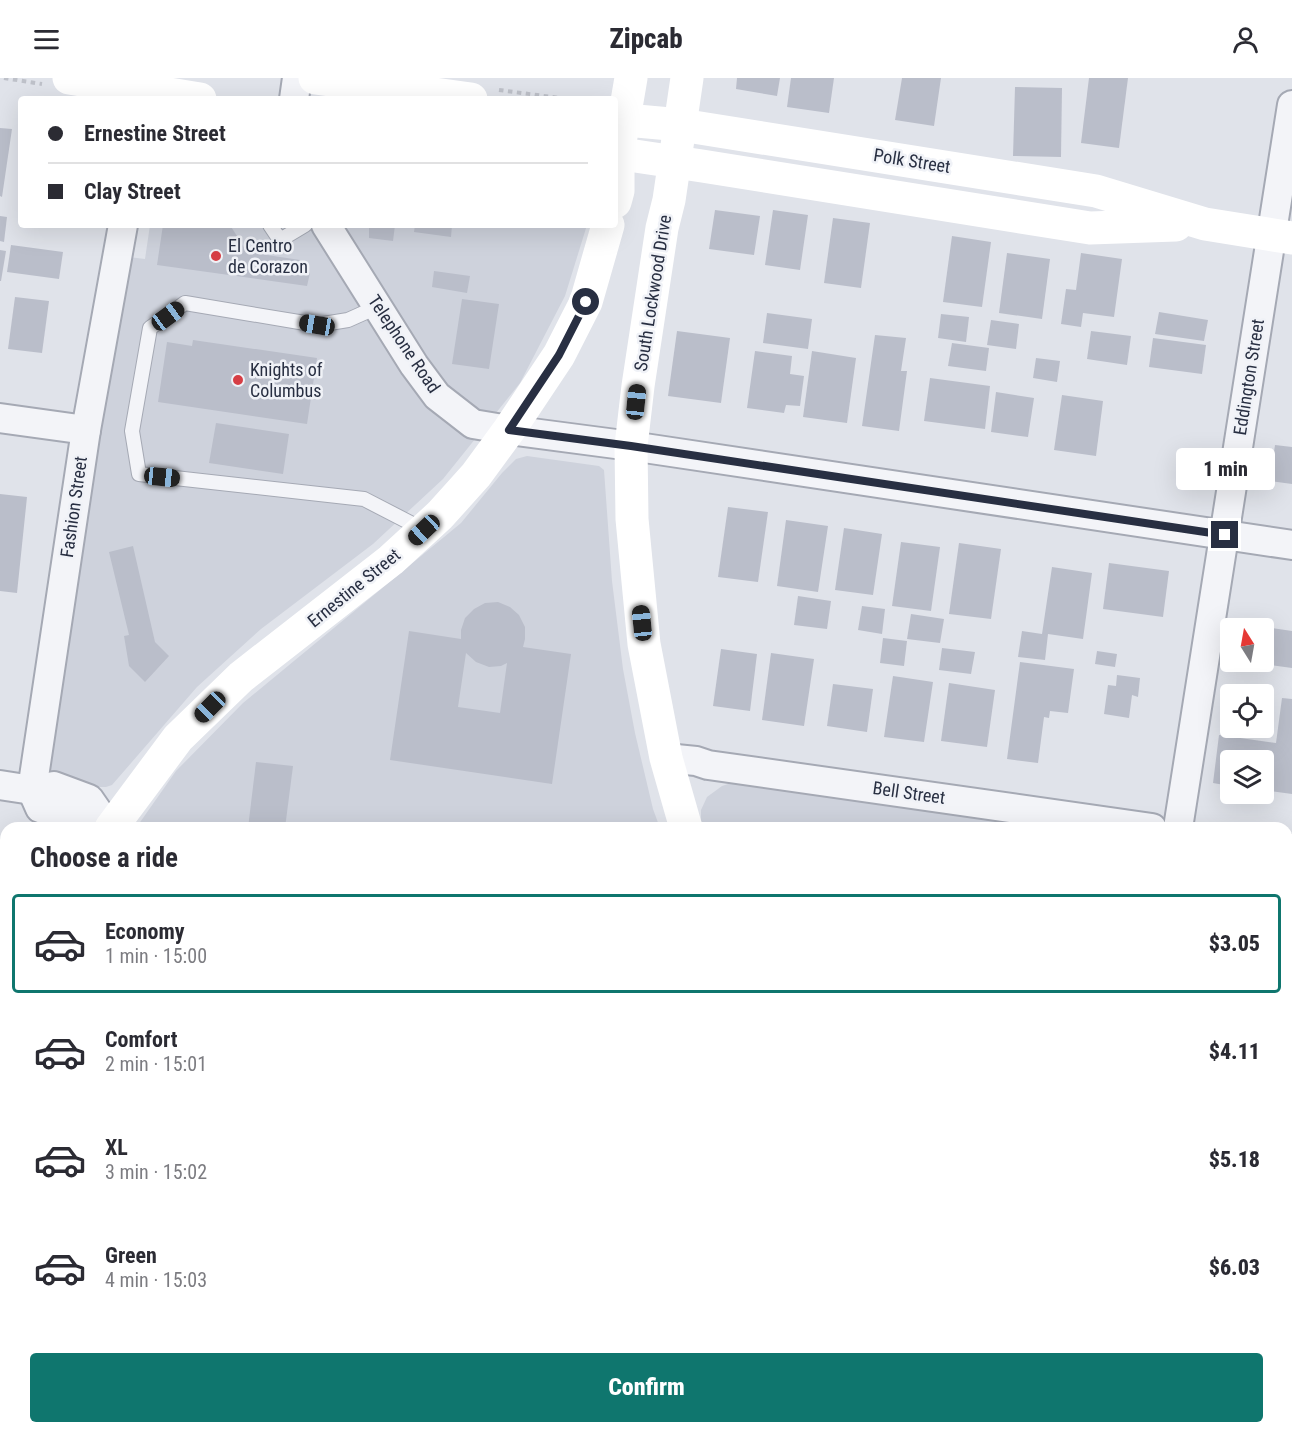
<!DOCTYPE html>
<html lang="en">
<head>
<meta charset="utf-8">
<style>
	:root { --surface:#fff; --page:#f7f7f7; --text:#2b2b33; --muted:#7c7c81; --line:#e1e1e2; --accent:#0f766e }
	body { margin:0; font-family:"Roboto Condensed",sans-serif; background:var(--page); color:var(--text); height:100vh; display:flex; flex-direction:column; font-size:22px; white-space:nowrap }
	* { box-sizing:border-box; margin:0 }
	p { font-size:20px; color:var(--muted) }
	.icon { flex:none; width:33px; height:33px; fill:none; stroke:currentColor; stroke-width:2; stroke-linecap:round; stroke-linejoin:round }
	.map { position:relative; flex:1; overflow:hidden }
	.panel { position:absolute; left:0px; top:744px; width:1293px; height:612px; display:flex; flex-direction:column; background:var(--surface); border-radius:18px 18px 0 0; box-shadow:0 6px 24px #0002 }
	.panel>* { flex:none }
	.hud { position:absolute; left:18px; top:18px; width:600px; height:132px; border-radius:6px; box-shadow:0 6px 24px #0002; display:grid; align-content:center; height:132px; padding:0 30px; background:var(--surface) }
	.needle { width:39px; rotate:349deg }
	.buttons { position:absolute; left:1220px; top:540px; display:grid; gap:12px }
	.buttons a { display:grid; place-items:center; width:54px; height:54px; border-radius:6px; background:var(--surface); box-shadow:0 6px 24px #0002; font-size:30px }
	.end { position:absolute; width:27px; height:27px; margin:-14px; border:8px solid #282f42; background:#fff; box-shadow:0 0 0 3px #fff }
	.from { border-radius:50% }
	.bubble { position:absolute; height:42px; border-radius:6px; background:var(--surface); box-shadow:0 6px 24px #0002; font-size:20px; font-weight:800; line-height:42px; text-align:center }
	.car { position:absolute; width:18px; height:36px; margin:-18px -9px; border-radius:8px; box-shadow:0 0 4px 2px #0007; background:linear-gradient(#222 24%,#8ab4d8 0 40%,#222 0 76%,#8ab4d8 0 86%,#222 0) }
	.hud b { display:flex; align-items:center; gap:21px; height:57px; font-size:22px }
	.hud b+b { border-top:2px solid var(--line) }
	.hud i { width:15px; height:15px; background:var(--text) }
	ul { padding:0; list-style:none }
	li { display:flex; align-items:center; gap:18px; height:99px; margin:0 12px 9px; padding:0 18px; border:3px solid transparent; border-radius:6px }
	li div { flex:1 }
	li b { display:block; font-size:22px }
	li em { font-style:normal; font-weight:800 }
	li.on { border-color:var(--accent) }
	li>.icon { width:54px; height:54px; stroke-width:1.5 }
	h2 { padding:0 30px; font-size:27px; line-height:72px }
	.button { display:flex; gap:12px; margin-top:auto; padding:12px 30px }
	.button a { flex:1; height:69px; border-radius:6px; background:var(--accent); color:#fff; font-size:24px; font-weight:800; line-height:69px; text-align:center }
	header { display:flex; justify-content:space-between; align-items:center; height:78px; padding:0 30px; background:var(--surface); font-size:27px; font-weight:800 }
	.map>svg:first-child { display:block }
</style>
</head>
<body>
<header><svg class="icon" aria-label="menu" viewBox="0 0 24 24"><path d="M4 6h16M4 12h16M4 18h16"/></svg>Zipcab<svg class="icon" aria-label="person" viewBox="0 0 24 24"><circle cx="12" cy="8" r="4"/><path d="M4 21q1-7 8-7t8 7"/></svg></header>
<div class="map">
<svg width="1292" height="1356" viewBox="0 0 1292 1356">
	<rect width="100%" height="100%" fill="#e0e3ea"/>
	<g fill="#ced2dc">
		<polygon points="150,147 587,147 565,218 520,305 443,401 373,466 261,551 197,609 112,707 106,709 98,709 54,697 48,688 120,178 145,181"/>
		<polygon points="527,378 599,388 604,392 612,503 623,591 635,655 653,731 660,750 136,750 176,693 243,625 461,445 502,395 516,381"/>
		<polygon points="731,705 739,705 1060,750 703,750 701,742 701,732 707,719 722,708"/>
		<polygon points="1287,1000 1292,1001 1292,1222 1287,1220"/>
		<polygon points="6,1169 6,1350 789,1350 788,1356 0,1356 0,1211"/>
		<polygon points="1287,1284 1292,1287 1292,1356 832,1356 833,1350 1287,1350"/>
	</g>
	<polygon fill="#c4d4c1" points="304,1350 769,1350 768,1356 303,1356"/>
	<g fill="#babeca" fill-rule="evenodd">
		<polygon points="737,0 780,0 777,18 736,11"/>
		<polygon points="791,0 834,0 829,35 787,29"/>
		<polygon points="902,0 941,0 934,48 895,42"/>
		<polygon points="1089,0 1128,0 1119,70 1081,65"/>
		<polygon points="1015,9 1062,10 1061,79 1013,78"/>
		<polygon points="0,50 12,51 2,119 0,118"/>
		<polygon points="715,132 760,138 754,177 709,171"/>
		<polygon points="773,132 808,137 800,192 765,187"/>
		<polygon points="0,138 7,139 4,164 0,163"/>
		<polygon points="833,140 870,145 861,210 824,205"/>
		<polygon points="163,147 230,147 247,174 300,182 310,195 307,208 157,187"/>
		<polygon points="369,147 395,147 393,163 369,160"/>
		<polygon points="415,147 452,147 451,159 414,154"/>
		<polygon points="952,158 991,164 982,229 943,224"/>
		<polygon points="11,167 63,174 59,201 7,194"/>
		<polygon points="0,172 6,173 1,203 0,203"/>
		<polygon points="1007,175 1050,181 1042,241 999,235"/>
		<polygon points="1081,175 1122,181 1114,239 1083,235 1081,249 1061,246 1066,211 1076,212"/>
		<polygon points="434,193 470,198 467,215 432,209"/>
		<polygon points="15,219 49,223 42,275 8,271"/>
		<polygon points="462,221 499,226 489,291 452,286"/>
		<polygon points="1159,234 1208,242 1204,263 1155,256"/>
		<polygon points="767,235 812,241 808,271 763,265"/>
		<polygon points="941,236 969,239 966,264 938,260"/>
		<polygon points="991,242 1019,246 1016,271 987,267"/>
		<polygon points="677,253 730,260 721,325 668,318"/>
		<polygon points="1091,253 1131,258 1127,287 1087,281"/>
		<polygon points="875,257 906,260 901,293 907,293 899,353 862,348"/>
		<polygon points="1153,260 1206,267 1202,296 1149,289"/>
		<polygon points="193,262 317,280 307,346 158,324 167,264 192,268"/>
		<polygon points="952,265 989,270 986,293 948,288"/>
		<polygon points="755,273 792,278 790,296 804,298 800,328 786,327 784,335 747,330"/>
		<polygon points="812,273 856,280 847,345 803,339"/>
		<polygon points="1036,280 1060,283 1057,304 1033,300"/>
		<polygon points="930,300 990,308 985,351 924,343"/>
		<polygon points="996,314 1034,320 1028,359 991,354"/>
		<polygon points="1062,317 1103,323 1096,378 1054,372"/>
		<polygon points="216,345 289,356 283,396 209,385"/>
		<polygon points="1275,367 1292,369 1292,406 1270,403"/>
		<polygon points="0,416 27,419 17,515 0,513"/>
		<polygon points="728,429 768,434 758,504 718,499"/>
		<polygon points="786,442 828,448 818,514 777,508"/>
		<polygon points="844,450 882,456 873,517 835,512"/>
		<polygon points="901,464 940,469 931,533 892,528"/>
		<polygon points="959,465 1001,471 991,541 949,536"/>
		<polygon points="133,468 155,564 169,578 145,604 129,588 124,558 129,557 109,474"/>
		<polygon points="1109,485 1169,493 1163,539 1103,531"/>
		<polygon points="1052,489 1092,495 1083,561 1048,556 1045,582 1018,579 1022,553 1042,556"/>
		<polygon points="798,518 831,523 827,551 794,547"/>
		<path d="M 498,524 L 510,529 L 519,537 L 525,549 L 525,561 L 523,569 L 571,576 L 552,706 L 390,682 L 409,553 L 461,561 L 461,552 L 465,540 L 474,531 L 485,525 ZM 466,575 L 476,584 L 489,589 L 501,588 L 507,585 L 500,635 L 458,629 Z"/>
		<polygon points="862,528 885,531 882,556 858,552"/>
		<polygon points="911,536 944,541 940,565 907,561"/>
		<polygon points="1258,548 1292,553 1292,590 1254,585 1254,584 1263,584 1263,550 1258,550"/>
		<polygon points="883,560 907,563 904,588 880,585"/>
		<polygon points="942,570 975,574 971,596 939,592"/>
		<polygon points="721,571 757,576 750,633 713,628"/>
		<polygon points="1097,573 1117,576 1115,589 1095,586"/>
		<polygon points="771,575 814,581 804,648 762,642"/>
		<polygon points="1020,584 1074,591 1068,635 1050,633 1049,640 1044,639 1038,685 1007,681"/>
		<polygon points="1117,597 1140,600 1138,619 1132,617 1129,640 1104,636 1108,607 1116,608"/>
		<polygon points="893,598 933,604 924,664 884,659"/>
		<polygon points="949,605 995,612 987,669 941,663"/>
		<polygon points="833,606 873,611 867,654 827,648"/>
		<polygon points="1282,620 1292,621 1292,716 1263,712 1263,682 1230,682 1230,708 1213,705 1219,657 1276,665"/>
		<polygon points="256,684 293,688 285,750 248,750"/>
		<polygon points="1287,926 1292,927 1292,978 1287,977"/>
		<polygon points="58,1350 102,1350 102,1356 57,1356"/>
		<polygon points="246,1350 290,1350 290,1356 245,1356"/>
		<polygon points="328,1350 422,1350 421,1356 327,1356"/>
		<polygon points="913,1350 1017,1350 1014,1356 910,1356"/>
		<polygon points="1095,1350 1247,1350 1260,1356 1093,1356"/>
	</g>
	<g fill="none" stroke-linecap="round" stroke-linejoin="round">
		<g stroke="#a5a9b4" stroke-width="16">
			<g id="service">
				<polyline points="270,147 280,162 305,147"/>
				<polyline points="377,229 348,242 317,247 185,225 150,250 132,353 139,396 364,421 424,452"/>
				<polyline points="1287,1322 1292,1325"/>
				<polyline points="1067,1356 1069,1350"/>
			</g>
		</g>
		<g stroke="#a5a9b4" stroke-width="32">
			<g id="minor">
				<polyline points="294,21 297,0"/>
				<polyline points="326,147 414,287 437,318 473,346 509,352 631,368 1292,467"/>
				<polyline points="0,340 86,352"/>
				<polyline points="666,680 696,683 708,687 1152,750"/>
				<polyline points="0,707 32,712 54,708 89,721 109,750"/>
				<polyline points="32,712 86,352 123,147"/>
				<polyline points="32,712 40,730 74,743 104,750"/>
				<polyline points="1178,750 1292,27"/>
				<polyline points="1287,771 1292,771"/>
			</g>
		</g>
		<g stroke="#bec1c9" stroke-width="4" stroke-dasharray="4.5 4.5" stroke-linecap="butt">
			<polyline points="4,0 42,6"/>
			<polyline points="499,12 567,21"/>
		</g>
		<use href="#service" stroke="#f3f4f8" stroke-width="14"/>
		<use href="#minor" stroke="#f3f4f8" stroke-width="28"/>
		<g stroke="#fff" stroke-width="33">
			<polyline points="69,0 200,21"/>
			<polyline points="315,0 471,21"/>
			<polyline points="615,41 681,47 1096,113 1205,146 1292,160"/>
			<polyline points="615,75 702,88 1090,150 1176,147"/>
			<polyline points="615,124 618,113 618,76 631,0"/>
			<polyline points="111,750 178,660 241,599 391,482 440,437 476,397 509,352 559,277 586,224 608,147"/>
			<polyline points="686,750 666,680 644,566 632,441 631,368 638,308 662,150 669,122 687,0"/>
			<polyline points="0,1095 6,1057"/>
			<polyline points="1287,1244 1292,1250"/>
			<polyline points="813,1356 814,1350"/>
		</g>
	</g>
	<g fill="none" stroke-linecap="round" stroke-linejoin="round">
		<polyline stroke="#282f42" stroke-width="8" points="586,224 559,277 509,352 631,368 1225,457"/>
	</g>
	<g fill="#d63e45" stroke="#f0f2f7" stroke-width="2">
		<circle cx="216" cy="178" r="6"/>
		<circle cx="238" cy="302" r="6"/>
	</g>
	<g text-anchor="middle" stroke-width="5" stroke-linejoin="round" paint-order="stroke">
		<g font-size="18" fill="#282f42" stroke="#f0f2f7">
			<text transform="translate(912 83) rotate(9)" y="6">Polk Street</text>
			<text transform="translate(653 215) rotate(-81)" y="6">South Lockwood Drive</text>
			<text transform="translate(404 266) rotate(56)" y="6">Telephone Road</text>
			<text transform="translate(1249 299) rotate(-81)" y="6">Eddington Street</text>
			<text transform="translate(74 429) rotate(-82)" y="6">Fashion Street</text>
			<text transform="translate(354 510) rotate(-39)" y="6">Ernestine Street</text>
			<text transform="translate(909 715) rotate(8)" y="6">Bell Street</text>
		</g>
		<g font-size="18" fill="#282f42" stroke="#f0f2f7" text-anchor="start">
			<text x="228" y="174">El Centro<tspan x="228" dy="21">de Corazon</tspan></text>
			<text x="250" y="298">Knights of<tspan x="250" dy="21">Columbus</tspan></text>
		</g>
	</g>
</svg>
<div class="buttons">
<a><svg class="needle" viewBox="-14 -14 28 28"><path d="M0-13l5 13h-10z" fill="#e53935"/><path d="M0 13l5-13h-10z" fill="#7c7c81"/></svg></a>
<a><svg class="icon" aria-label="locate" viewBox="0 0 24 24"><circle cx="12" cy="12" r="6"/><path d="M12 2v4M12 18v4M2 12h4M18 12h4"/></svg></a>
<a><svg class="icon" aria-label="layers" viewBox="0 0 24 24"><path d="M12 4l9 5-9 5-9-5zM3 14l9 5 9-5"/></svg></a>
</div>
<i class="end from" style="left:586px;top:224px"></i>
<i class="end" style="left:1225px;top:457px"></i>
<div class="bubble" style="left:1176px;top:370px;width:99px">1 min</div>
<i class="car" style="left:168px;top:238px;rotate:54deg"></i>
<i class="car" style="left:317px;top:247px;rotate:280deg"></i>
<i class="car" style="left:636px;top:324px;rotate:6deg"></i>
<i class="car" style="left:162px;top:399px;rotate:96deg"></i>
<i class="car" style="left:424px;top:452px;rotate:227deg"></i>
<i class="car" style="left:642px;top:545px;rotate:354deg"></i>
<i class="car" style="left:210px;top:629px;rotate:225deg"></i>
<div class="hud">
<b><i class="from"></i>Ernestine Street</b>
<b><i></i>Clay Street</b>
</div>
<section class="panel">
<h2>Choose a ride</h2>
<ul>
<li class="on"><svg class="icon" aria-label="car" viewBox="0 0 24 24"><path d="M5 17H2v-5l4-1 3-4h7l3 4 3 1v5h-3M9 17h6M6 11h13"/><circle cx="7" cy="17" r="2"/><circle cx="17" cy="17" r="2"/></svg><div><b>Economy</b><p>1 min · 15:00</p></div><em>$3.05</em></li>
<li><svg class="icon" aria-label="car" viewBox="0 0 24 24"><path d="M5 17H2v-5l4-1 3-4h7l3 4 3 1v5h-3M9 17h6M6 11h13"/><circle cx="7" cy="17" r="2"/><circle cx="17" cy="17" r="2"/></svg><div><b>Comfort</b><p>2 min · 15:01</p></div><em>$4.11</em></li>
<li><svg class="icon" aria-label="car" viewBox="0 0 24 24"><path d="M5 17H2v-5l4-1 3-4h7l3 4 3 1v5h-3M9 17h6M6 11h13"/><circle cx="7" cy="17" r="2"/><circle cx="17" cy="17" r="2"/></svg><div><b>XL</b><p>3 min · 15:02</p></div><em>$5.18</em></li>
<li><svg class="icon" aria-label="car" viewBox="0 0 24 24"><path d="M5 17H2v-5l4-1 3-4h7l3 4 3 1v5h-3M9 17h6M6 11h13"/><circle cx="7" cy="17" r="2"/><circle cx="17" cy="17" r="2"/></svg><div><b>Green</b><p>4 min · 15:03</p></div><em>$6.03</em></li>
</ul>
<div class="button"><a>Confirm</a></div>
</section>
</div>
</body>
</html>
